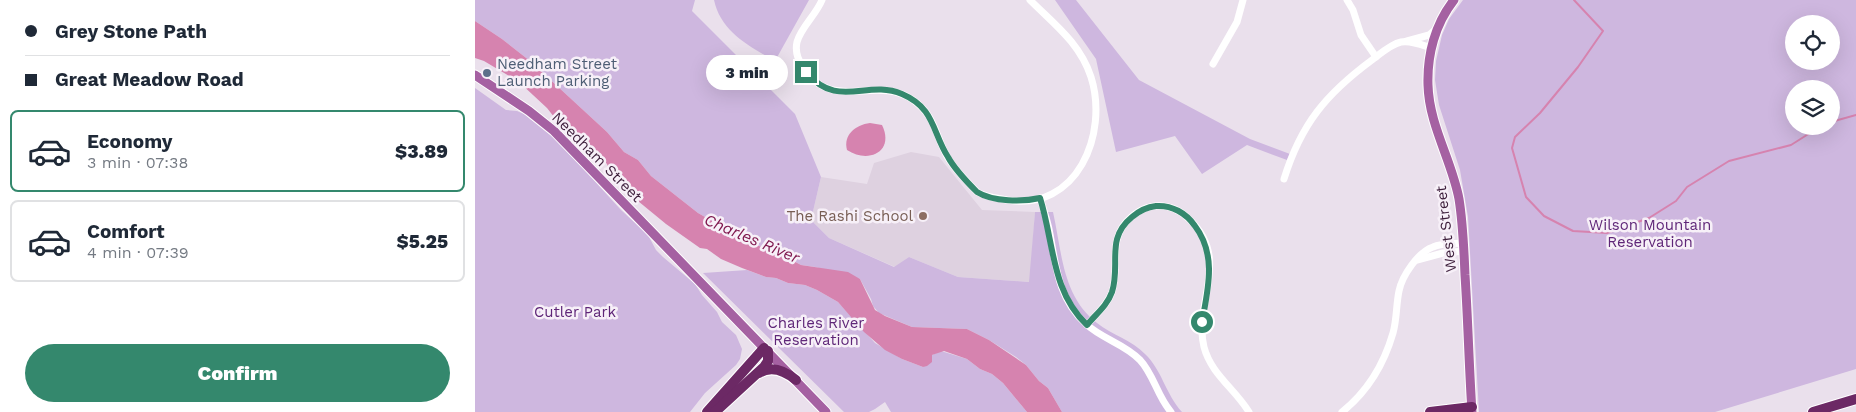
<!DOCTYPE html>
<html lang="en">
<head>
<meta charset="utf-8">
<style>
	:root { --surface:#fff; --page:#f6f6f7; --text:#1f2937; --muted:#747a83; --line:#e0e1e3; --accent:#34886d }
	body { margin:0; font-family:"Work Sans",sans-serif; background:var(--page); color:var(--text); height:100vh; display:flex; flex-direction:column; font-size:19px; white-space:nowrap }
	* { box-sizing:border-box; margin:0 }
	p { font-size:16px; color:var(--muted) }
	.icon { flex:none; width:28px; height:28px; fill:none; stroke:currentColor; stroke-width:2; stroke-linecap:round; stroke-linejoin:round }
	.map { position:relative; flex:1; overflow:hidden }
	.details { display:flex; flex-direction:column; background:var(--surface); width:475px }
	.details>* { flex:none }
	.top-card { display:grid; align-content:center; height:110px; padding:0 25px; background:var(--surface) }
	.fabs { position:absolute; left:1310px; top:15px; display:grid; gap:10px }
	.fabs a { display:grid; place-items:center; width:55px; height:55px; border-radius:50%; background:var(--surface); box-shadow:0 5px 20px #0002; font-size:25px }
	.end { position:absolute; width:22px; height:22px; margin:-11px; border:6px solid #34886d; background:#fff; box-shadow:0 0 0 2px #fff }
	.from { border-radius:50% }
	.bubble { position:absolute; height:35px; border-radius:18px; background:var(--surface); box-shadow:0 5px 20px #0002; font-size:16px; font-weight:800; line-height:35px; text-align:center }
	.top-card b { display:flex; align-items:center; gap:18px; height:48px; font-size:19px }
	.top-card b+b { border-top:1px solid var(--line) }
	.top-card i { width:12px; height:12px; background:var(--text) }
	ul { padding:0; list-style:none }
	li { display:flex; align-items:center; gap:15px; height:82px; margin:0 10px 8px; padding:0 15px; border:2px solid var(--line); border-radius:8px }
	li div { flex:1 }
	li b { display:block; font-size:19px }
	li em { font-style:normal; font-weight:800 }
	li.current { border-color:var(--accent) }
	li>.icon { width:45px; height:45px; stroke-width:1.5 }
	.button { display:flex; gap:10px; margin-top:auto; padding:10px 25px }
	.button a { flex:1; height:58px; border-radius:30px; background:var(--accent); color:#fff; font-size:20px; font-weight:800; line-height:58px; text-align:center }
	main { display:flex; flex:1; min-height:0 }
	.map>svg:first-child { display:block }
</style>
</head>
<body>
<main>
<section class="details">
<div class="top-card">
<b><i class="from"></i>Grey Stone Path</b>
<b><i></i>Great Meadow Road</b>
</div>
<ul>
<li class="current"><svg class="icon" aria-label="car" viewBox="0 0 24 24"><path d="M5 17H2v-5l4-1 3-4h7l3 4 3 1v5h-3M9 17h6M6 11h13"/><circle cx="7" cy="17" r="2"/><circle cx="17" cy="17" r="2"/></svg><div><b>Economy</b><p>3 min · 07:38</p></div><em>$3.89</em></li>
<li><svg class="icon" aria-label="car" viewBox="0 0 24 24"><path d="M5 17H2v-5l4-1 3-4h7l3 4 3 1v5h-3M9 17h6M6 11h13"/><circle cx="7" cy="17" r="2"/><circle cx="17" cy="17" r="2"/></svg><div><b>Comfort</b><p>4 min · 07:39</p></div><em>$5.25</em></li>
</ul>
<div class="button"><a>Confirm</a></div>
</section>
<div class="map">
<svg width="1381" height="412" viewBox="0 0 1381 412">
	<rect width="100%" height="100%" fill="#eae0ec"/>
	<polygon fill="#ded1e0" points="436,152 464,157 507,210 560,212 555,282 483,277 434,257 420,267 354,238 336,220 346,177 392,184 399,163"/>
	<g fill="#ceb7df" fill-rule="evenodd">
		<path d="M 0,0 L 220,0 L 217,11 L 320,114 L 346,177 L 336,220 L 354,238 L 419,267 L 434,257 L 483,277 L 554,282 L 560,212 L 578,212 C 587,252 587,296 622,323 C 637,335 657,340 670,354 C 687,370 690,393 707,412 L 587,412 L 573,388 L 564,381 L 551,365 L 541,357 L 514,340 L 492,329 L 437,327 L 404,313 L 398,306 L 396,299 L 385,279 L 340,267 L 326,265 L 309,256 L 272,241 L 223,213 L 176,176 L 163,160 L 149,152 L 132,132 L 55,61 L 27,39 L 0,21 Z"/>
		<path d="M 239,0 L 334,0 L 300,61 C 274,46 246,32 239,0 Z"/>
		<polygon points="580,0 601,0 664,80 775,139 815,154 812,160 772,145 727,174 700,136 641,152 621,59"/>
		<path d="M 988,0 L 1381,0 L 1381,369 L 1240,412 L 1004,412 L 993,217 L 985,170 L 964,105 L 960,80 L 961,61 L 967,35 L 974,19 ZM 1319,24 L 1356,24 L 1356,61 L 1319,61 ZM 1319,89 L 1356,89 L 1356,126 L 1319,126 Z"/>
		<polygon points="0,88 31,110 42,111 49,114 84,142 146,210 173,235 181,250 188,257 220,284 227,295 242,312 247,322 261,335 267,349 265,359 261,365 230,393 215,412 0,412"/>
		<polygon points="272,270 291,277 301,278 313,283 330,285 342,290 363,302 400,343 427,359 448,367 457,360 457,355 466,351 492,359 505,369 517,374 528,383 552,412 416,412 410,402 400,409 394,412 369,412 228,273"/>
	</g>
	<g fill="#d683af">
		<polygon points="0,21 27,39 55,61 132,132 149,152 163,160 176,176 223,213 272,241 309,256 326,265 373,272 385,279 400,310 410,316 437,327 492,329 514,340 551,365 564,381 573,388 587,412 552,412 528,383 517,374 505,369 492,359 469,351 457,355 457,362 452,366 448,367 427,359 410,350 389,332 363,302 342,290 330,285 313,283 301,278 291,277 267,268 246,259 232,249 225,248 191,224 163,201 149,185 134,171 132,164 116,147 83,122 72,108 44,82 9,61 0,58"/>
		<path d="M 395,123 L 407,125 C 420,152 393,164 372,150 C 368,135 380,125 395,123 Z"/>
	</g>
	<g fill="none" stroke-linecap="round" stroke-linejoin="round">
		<g stroke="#d683af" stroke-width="2">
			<polyline points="1099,0 1128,31 1103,67 1065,113 1040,137 1037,148 1051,197 1069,216 1098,231 1132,233 1174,218 1201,201 1212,187 1254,161 1316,145 1346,126"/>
			<polyline points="1356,122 1381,115"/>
		</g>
		<g stroke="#fff" stroke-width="11">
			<g id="major">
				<path d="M 979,0 C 960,24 952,55 953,85 C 954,125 977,161 984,199 C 988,224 989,250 990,275 C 993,321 994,366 997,412"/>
				<polyline points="0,75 54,111 79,131 351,412"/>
			</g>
		</g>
		<g stroke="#fff" stroke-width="12">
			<g id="highway">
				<path d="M 284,373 C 297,365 310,371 321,380"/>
				<polyline points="232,412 289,348"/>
				<polyline points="240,412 289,367 293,361 293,351"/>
				<polyline points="955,412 997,407"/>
				<polyline points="1338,412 1381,399"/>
			</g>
		</g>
		<g stroke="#fff" stroke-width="7">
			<path d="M 347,0 C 341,15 326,27 322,42 C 320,51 323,60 328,67 C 357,114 400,74 438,100 C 461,116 460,136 473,158 C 480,170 492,181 502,192 C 511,197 522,198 532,200 C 602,212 634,134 616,77 C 605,43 579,24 555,0"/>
			<polyline points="872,0 878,10 886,35 901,57"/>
			<polyline points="932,41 954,35 963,27"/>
			<polyline points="738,64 762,22 768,0"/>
			<path d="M 809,179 C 826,124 851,94 897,60 C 905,54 916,44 926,42 C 936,40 947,45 956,48"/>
			<path d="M 565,198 C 569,210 573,222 575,234 C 581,268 584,300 611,324 C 627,339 650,344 665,360 C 679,375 682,396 696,412"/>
			<polyline points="942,260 968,253 989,251"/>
			<path d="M 612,325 C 621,314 632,306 637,292 C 645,268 633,243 651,222 C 658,214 669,207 680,206 C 693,205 705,210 714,219 C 757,259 718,303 729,347 C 736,374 760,389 774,412"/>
			<path d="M 867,412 C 892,392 909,364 918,333 C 922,319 921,305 924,291 C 927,276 943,252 958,247 C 967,243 978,244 988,243"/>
		</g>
		<use href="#major" stroke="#a561a2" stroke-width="9"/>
		<use href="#highway" stroke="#6c2965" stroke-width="10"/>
	</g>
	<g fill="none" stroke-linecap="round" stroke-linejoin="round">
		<path stroke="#34886d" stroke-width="6" d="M 331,72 C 363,110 391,79 427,94 C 460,108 457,132 473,157 C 480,170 492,182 502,192 C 518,202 548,202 565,198 C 579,242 576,291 612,325 C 621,314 632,306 637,292 C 646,264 630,239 657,217 C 664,211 672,207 681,206 C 697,205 711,213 720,226 C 742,255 733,289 727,322"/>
	</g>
	<circle fill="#5c6f8a" stroke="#f7f0f8" stroke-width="2" cx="12" cy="73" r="5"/>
	<circle fill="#8d6e63" stroke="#f7f0f8" stroke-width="2" cx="448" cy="216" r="5"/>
	<g text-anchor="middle" stroke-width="5" stroke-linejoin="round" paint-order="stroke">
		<g font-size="15" fill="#4e5e75" stroke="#f7f0f8" text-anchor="start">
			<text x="22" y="69">Needham Street<tspan x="22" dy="17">Launch Parking</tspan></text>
		</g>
		<g font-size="15" fill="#3e1f3c" stroke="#f7f0f8">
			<text transform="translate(122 157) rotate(45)" y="5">Needham Street</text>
			<text transform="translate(971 229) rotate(-97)" y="5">West Street</text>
		</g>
		<g font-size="15" fill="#785e54" stroke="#f7f0f8" text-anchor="end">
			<text x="438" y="221">The Rashi School</text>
		</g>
		<g font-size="15" fill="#5f2678" stroke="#f7f0f8">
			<text x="1175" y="230">Wilson Mountain<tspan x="1175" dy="17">Reservation</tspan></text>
			<text x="100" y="317">Cutler Park</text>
			<text x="341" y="328">Charles River<tspan x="341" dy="17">Reservation</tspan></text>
		</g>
		<g font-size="16" font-style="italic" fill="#7e154c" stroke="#f7f0f8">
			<text transform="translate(277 238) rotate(23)" y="6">Charles River</text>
		</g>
	</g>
</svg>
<div class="fabs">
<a><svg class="icon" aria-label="locate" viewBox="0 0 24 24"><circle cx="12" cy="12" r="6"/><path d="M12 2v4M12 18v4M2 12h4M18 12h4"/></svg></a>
<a><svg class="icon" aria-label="layers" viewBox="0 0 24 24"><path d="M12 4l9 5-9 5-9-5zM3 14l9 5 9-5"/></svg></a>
</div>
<i class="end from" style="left:727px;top:322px"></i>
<i class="end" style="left:331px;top:72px"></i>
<div class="bubble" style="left:231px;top:55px;width:82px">3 min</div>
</div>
</main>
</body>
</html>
